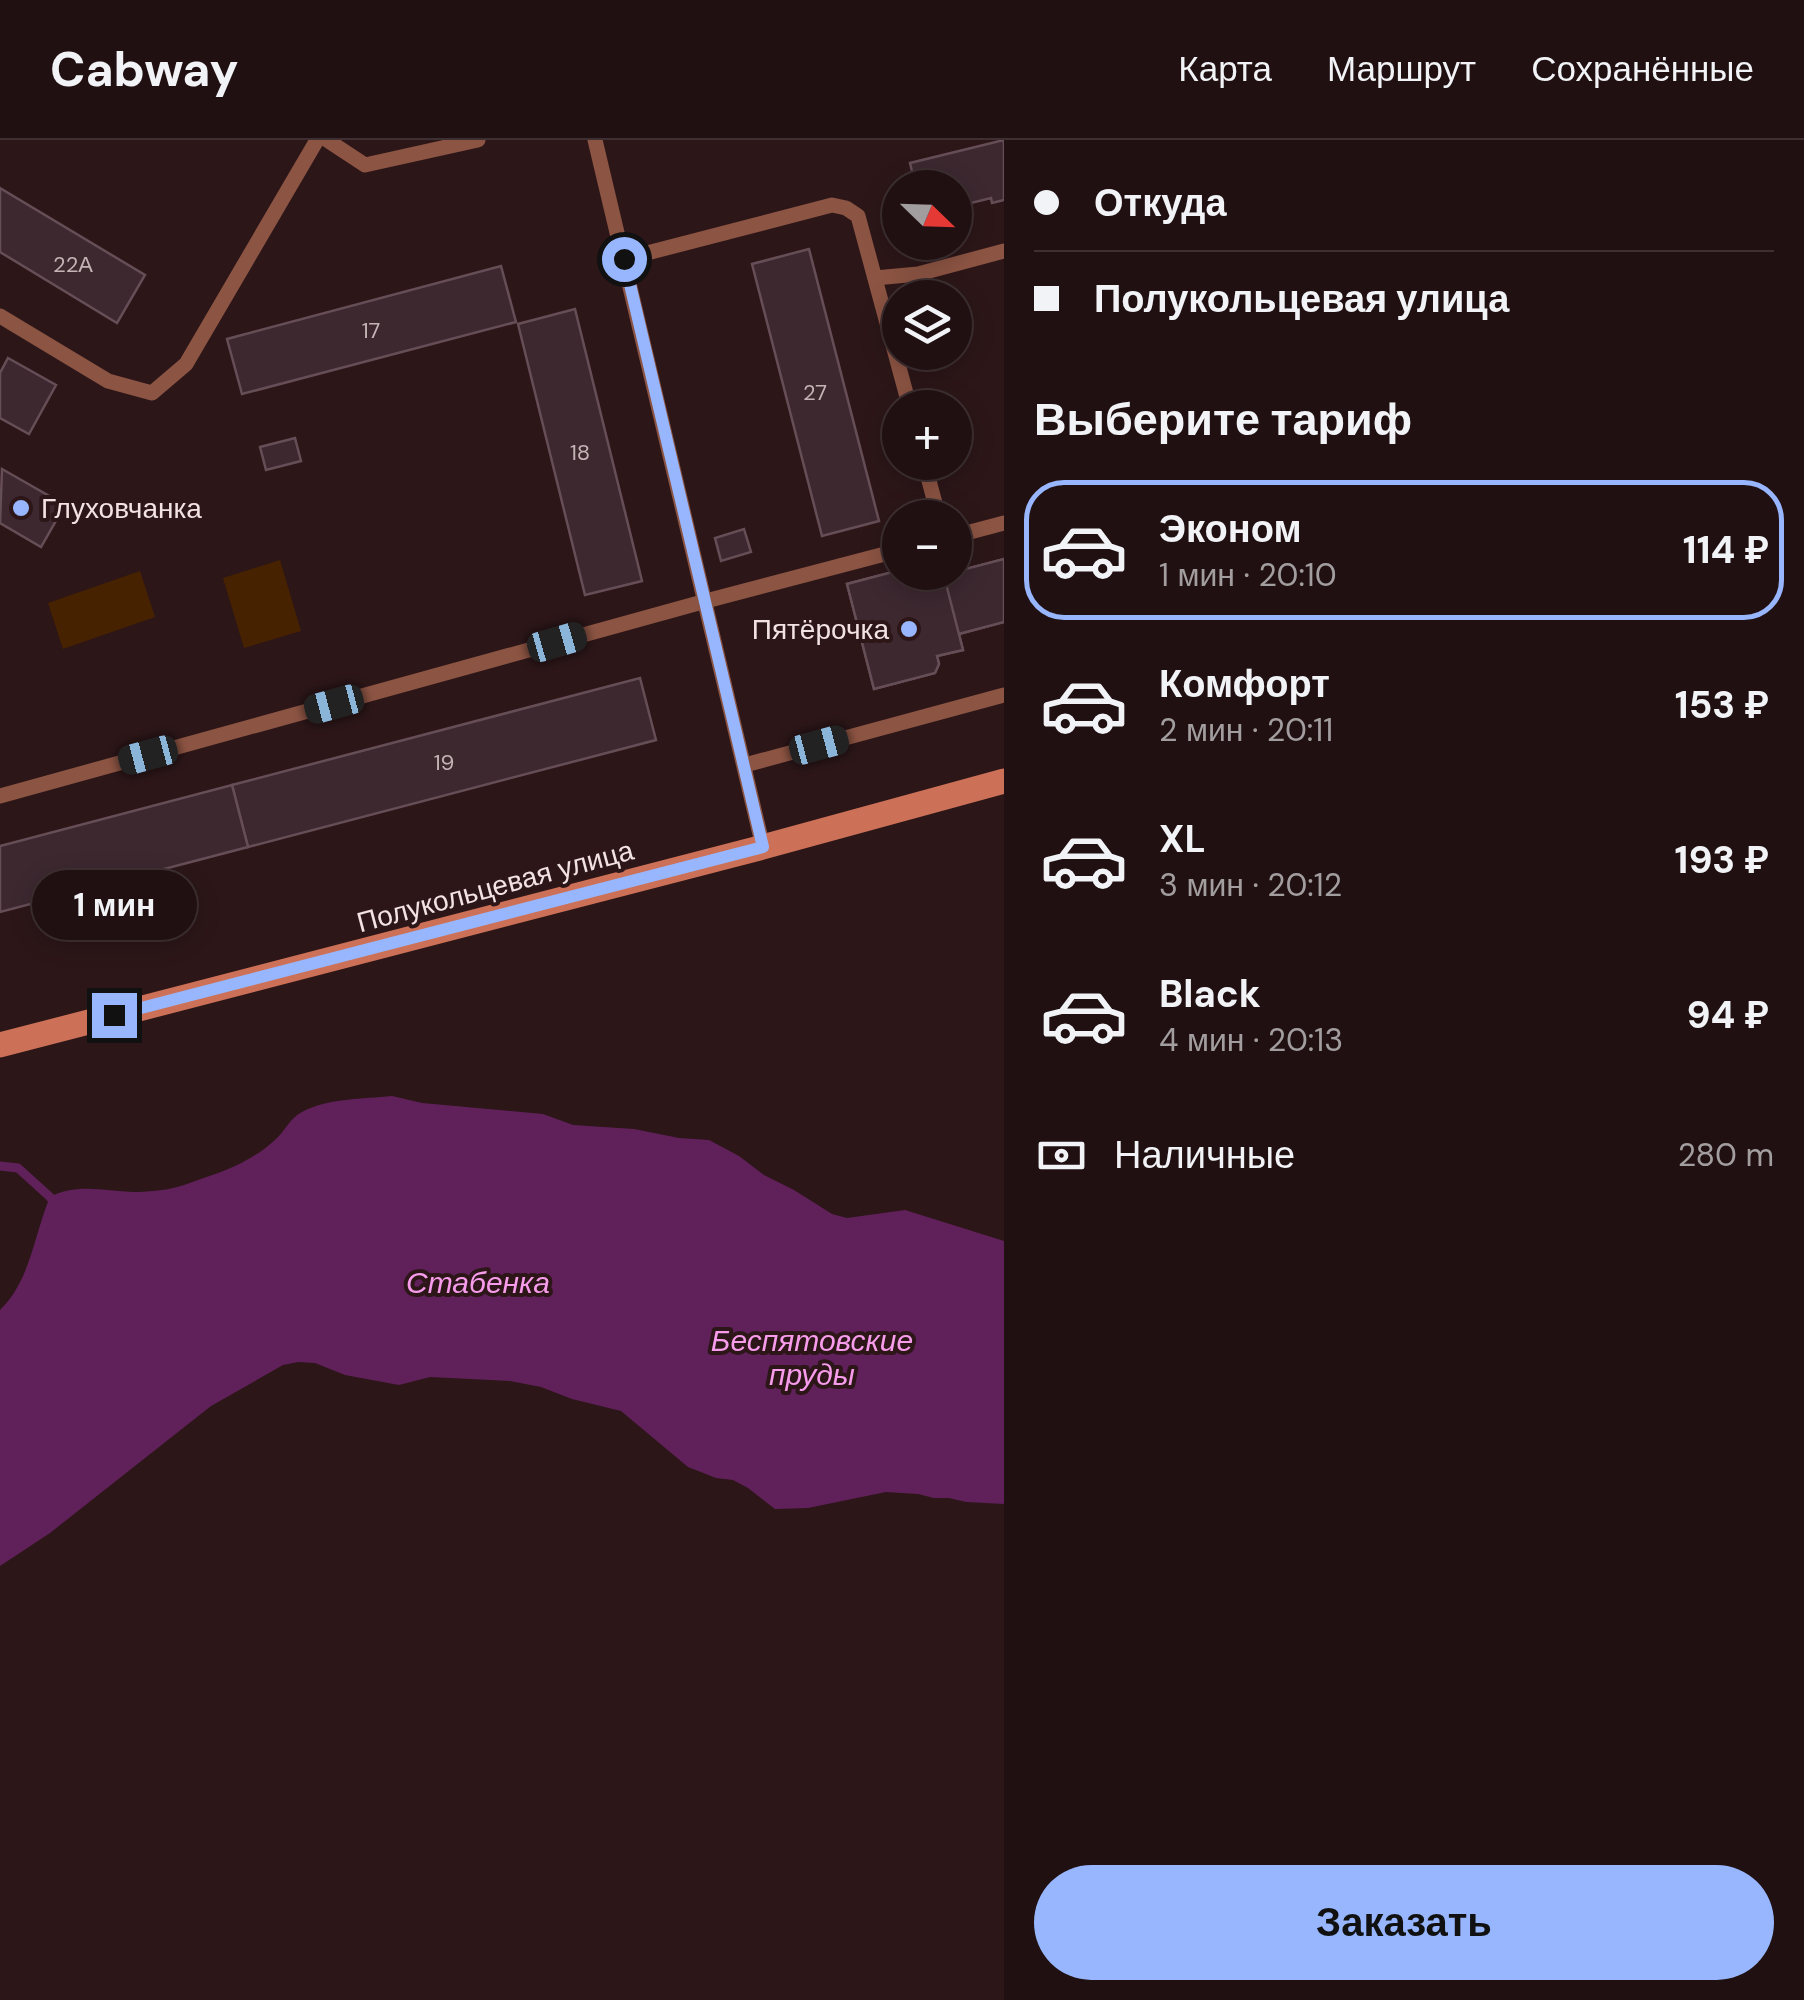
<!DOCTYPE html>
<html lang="ru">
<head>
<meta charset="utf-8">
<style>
	:root { --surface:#211012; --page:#29191b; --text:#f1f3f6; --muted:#a29d9f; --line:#3e3032; --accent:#97b6fd }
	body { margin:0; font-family:"DM Sans",sans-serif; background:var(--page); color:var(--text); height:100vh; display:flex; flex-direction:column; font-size:38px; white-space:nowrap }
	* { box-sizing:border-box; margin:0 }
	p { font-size:32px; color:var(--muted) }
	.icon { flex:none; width:55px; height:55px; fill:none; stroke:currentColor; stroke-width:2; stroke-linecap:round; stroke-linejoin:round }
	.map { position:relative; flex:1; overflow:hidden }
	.drawer { display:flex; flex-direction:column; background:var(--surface); width:800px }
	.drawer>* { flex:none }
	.hud { display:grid; align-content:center; height:220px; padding:0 30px; background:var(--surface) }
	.needle { width:65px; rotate:113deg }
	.tools { position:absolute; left:882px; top:30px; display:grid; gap:20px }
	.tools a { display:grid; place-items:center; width:90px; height:90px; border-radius:50%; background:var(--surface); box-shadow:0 5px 25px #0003,0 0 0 2px var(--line); font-size:50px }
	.end { position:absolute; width:45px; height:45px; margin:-22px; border:12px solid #97b6fd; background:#111; box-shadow:0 0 0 5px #111 }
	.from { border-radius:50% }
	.bubble { position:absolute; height:70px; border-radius:35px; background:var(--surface); box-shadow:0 5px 25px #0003,0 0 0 2px var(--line); font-size:32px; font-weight:700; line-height:70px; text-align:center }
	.car { position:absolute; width:30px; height:60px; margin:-30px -15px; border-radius:12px; box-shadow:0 0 8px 2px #0007; background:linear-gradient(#222 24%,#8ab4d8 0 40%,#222 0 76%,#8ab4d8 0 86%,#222 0) }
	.hud b { display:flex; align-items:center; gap:35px; height:95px; font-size:38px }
	.hud b+b { border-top:2px solid var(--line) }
	.hud i { width:25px; height:25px; background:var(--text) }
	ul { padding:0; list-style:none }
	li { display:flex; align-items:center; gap:30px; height:140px; margin:0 20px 15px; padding:0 10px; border:5px solid transparent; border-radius:40px }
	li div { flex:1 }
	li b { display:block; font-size:38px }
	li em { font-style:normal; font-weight:700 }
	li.on { border-color:var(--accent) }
	li>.icon { width:90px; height:90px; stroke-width:1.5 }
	h2 { padding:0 30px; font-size:45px; line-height:120px }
	.pay { display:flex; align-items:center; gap:25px; height:110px; padding:0 30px; font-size:38px }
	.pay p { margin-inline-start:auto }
	.action { display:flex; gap:20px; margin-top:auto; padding:20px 30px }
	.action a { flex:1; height:115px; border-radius:60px; background:var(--accent); color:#111; font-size:40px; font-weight:700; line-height:115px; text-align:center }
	header { display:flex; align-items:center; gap:60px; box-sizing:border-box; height:140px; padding:0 50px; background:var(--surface); border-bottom:2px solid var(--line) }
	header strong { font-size:48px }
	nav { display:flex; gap:55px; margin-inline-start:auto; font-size:35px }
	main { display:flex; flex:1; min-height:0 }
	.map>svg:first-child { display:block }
</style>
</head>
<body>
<header>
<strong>Cabway</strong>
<nav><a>Карта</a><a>Маршрут</a><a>Сохранённые</a></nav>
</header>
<main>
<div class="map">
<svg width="1004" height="1860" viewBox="0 0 1004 1860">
	<rect width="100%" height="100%" fill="#2c1618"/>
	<g fill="#472200">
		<polygon points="280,420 301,491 244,508 223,438"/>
		<polygon points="140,431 155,477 63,509 48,463"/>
	</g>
	<path fill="#60215a" d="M 392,956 L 422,963 L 543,974 L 573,985 L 634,989 L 679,998 L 709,1000 L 739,1016 L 764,1035 L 794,1050 L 832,1074 L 847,1078 L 905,1070 L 1004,1101 L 1004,1364 L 966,1362 L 949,1358 L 934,1358 L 918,1354 L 886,1352 L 808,1368 L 775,1369 L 748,1348 L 733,1340 L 716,1338 L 688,1327 L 621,1271 L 572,1259 L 541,1247 L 510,1241 L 430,1237 L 399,1245 L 345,1235 L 315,1223 L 298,1222 L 283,1225 L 211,1266 L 50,1393 L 0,1426 L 0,1170 C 31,1140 34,1094 50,1057 C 76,1043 105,1051 133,1052 C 150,1052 171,1050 187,1044 C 221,1032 247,1025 275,1000 C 285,991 290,978 302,972 C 328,958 363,959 392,956 Z"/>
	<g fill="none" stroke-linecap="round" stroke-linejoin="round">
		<polyline stroke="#60215a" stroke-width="9" points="0,1026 18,1028 50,1057 56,1066"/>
	</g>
	<g fill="#3d2830" stroke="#664e57" stroke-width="2.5">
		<polygon points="1004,0 1004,60 992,63 991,58 955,67 955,48 916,48 910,23"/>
		<polygon points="0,48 145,135 117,183 0,112"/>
		<polygon points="809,109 879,381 822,396 752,124"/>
		<polygon points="501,126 516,182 242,254 227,199"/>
		<polygon points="575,169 642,441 585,455 518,184"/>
		<polygon points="8,218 56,245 29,294 0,278 0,233"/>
		<polygon points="295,298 301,321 266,330 260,307"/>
		<polygon points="2,329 65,365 41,407 0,383"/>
		<polygon points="744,389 751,412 721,421 715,398"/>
		<polygon points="1004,419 1004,482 959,494 943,435"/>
		<polygon points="1004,419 1004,482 959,494 963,510 937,516 939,524 935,533 874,549 847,444 900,430 900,432 943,432 943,435"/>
		<polygon points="900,430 900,432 943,432 963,510 937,516 939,524 935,533 874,549 847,444"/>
		<polygon points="640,538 656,600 248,707 232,645"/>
		<polygon points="232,645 248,707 0,772 0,706"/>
	</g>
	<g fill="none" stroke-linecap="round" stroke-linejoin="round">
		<g stroke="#8c5443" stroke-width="15">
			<polyline points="327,0 365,25 478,0"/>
			<polyline points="595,0 763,707"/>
			<polyline points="624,119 832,65 846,68 858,76 910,268"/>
			<polyline points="875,138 918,134 1004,111"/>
			<polyline points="0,176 108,241 152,253 186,224 317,0"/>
			<polyline points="924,322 939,378"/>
			<polyline points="955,396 1004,383"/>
			<polyline points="745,625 1004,555"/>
			<polyline points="0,656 706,461 900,410"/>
		</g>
		<polyline stroke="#cc7157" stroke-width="25" points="0,905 763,707 1004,641"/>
	</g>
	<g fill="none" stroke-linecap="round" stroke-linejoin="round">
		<polyline stroke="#97b6fd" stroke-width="12" points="114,875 763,707 624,119"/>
	</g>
	<g fill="#97b6fd" stroke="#2c1618" stroke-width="4">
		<circle cx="21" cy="368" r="10"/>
		<circle cx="909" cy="489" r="10"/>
	</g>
	<g text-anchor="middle" stroke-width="8" stroke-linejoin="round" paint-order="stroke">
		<g font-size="22" fill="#c5b4b6">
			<text x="73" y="132">22А</text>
			<text x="371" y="198">17</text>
			<text x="815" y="260">27</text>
			<text x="580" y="320">18</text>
			<text x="444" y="630">19</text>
		</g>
		<g font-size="28" fill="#f2e2e3" stroke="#2c1618" text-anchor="start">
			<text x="41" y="378">Глуховчанка</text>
			<text x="889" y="499" text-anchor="end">Пятёрочка</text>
		</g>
		<g font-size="28" fill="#f2e2e3" stroke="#2c1618">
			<text transform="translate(495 746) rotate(-15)" y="10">Полукольцевая улица</text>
		</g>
		<g font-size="30" font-style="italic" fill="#f79beb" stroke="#2c1618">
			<text x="478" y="1153">Стабенка</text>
			<text x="812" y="1211">Беспятовские<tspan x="812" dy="34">пруды</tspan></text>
		</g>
	</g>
</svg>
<div class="tools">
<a><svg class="needle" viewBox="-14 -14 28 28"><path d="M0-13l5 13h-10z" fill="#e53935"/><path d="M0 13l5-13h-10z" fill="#a29d9f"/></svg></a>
<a><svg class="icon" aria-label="layers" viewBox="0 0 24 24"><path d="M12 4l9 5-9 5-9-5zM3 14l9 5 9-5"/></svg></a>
<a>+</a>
<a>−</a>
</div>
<i class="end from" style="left:624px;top:119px"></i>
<i class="end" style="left:114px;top:875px"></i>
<div class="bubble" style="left:32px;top:730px;width:165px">1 мин</div>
<i class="car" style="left:557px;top:502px;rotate:74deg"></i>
<i class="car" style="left:334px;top:564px;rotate:255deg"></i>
<i class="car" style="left:819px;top:605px;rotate:75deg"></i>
<i class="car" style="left:148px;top:615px;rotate:255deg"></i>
</div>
<section class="drawer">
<div class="hud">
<b><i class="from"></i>Откуда</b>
<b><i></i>Полукольцевая улица</b>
</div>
<h2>Выберите тариф</h2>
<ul>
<li class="on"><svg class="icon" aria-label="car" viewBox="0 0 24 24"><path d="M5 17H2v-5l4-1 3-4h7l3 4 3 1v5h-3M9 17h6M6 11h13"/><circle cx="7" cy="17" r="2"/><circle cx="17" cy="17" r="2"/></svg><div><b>Эконом</b><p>1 мин · 20:10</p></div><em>114 ₽</em></li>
<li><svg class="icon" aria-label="car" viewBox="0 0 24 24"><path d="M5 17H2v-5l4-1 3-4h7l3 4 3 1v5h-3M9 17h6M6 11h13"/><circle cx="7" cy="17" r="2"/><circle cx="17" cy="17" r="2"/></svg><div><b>Комфорт</b><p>2 мин · 20:11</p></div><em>153 ₽</em></li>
<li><svg class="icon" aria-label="car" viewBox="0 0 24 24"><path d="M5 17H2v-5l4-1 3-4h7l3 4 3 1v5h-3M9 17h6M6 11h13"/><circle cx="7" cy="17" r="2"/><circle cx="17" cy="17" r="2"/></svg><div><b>XL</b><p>3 мин · 20:12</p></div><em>193 ₽</em></li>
<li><svg class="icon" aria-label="car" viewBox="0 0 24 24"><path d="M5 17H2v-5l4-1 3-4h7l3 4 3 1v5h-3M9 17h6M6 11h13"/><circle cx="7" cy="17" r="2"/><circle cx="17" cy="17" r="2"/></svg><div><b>Black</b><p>4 мин · 20:13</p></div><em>94 ₽</em></li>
</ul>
<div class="pay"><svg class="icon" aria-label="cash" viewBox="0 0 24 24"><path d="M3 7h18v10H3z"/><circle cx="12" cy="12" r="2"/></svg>Наличные<p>280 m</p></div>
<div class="action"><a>Заказать</a></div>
</section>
</main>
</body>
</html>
